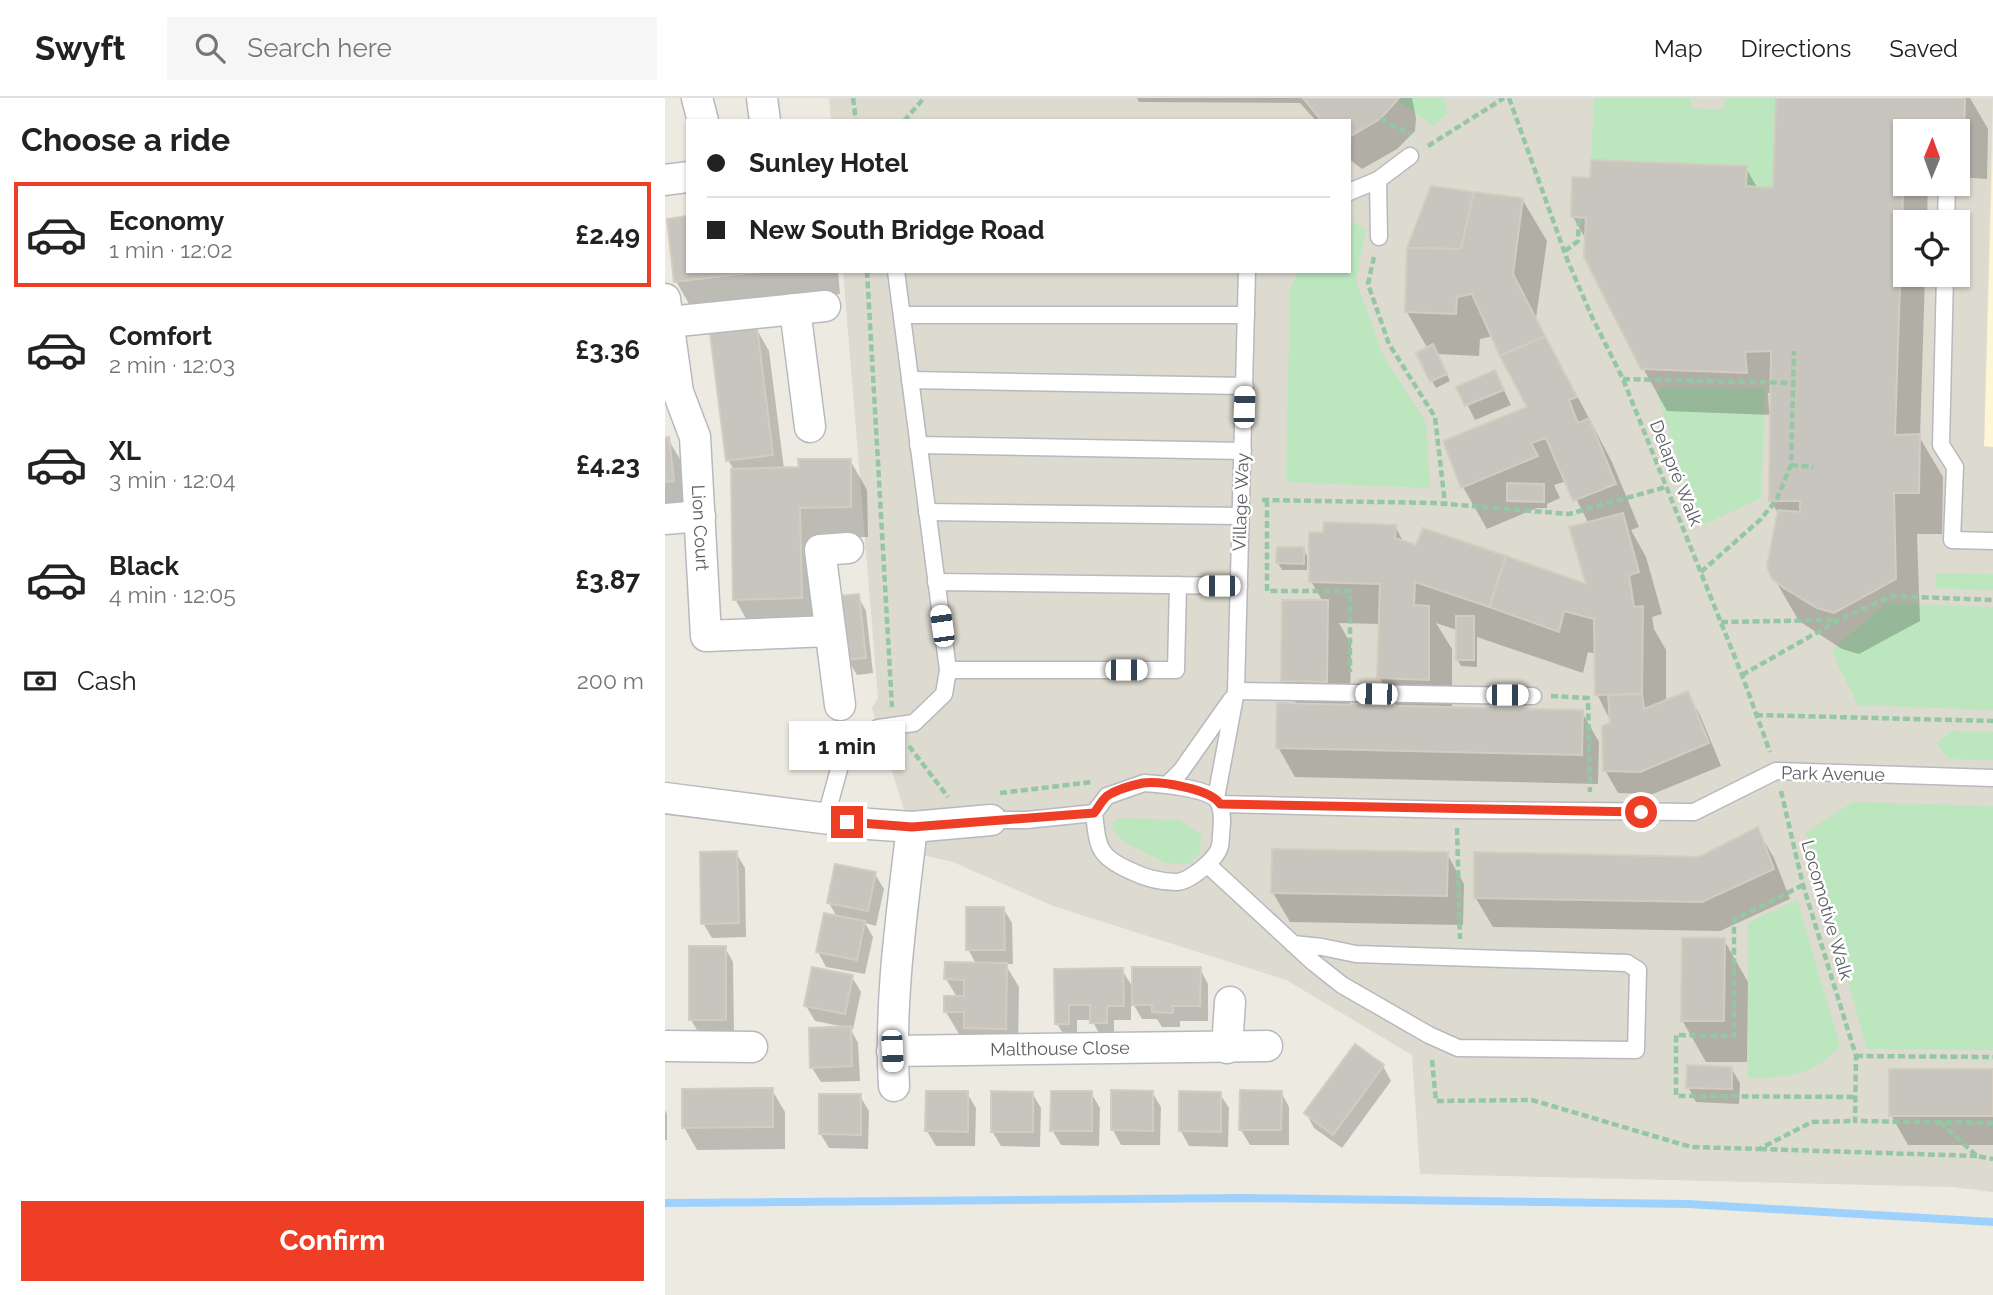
<!DOCTYPE html>
<html lang="en">
<head>
<meta charset="utf-8">
<style>
	:root { --surface:#fff; --page:#f6f6f6; --text:#222; --muted:#767676; --line:#e0e0e0; --accent:#ee3e26 }
	body { margin:0; font-family:Raleway,sans-serif; background:var(--page); color:var(--text); height:100vh; display:flex; flex-direction:column; font-size:26px; white-space:nowrap }
	* { box-sizing:border-box; margin:0 }
	p { font-size:23px; color:var(--muted) }
	.icon { flex:none; width:38px; height:38px; fill:none; stroke:currentColor; stroke-width:2; stroke-linecap:round; stroke-linejoin:round }
	.map { position:relative; flex:1; overflow:hidden }
	.side { display:flex; flex-direction:column; background:var(--surface); width:665px }
	.side>* { flex:none }
	.guide { position:absolute; left:21px; top:21px; width:665px; height:154px; border-radius:0px; box-shadow:0 2px 5px #0004; display:grid; align-content:center; height:154px; padding:0 21px; background:var(--surface) }
	.needle { width:46px; rotate:1deg }
	.tools { position:absolute; left:1228px; top:21px; display:grid; gap:14px }
	.tools a { display:grid; place-items:center; width:77px; height:77px; border-radius:0px; background:var(--surface); box-shadow:0 2px 5px #0004; font-size:35px }
	.end { position:absolute; width:32px; height:32px; margin:-16px; border:9px solid #ee3e26; background:#fff; box-shadow:0 0 0 4px #fff }
	.from { border-radius:50% }
	.bubble { position:absolute; height:49px; border-radius:0px; background:var(--surface); box-shadow:0 2px 5px #0004; font-size:23px; font-weight:700; line-height:49px; text-align:center }
	.car { position:absolute; width:21px; height:42px; margin:-21px -10px; border-radius:9px; box-shadow:0 0 5px 2px #0007; background:linear-gradient(#fff 24%,#345 0 40%,#fff 0 76%,#345 0 86%,#fff 0) }
	.guide b { display:flex; align-items:center; gap:24px; height:66px; font-size:26px }
	.guide b+b { border-top:2px solid var(--line) }
	.guide i { width:18px; height:18px; background:var(--text) }
	ul { padding:0; list-style:none }
	li { display:flex; align-items:center; gap:21px; height:105px; margin:0 14px 10px; padding:0 7px; border:4px solid transparent; border-radius:0px }
	li div { flex:1 }
	li b { display:block; font-size:26px }
	li em { font-style:normal; font-weight:700 }
	li.current { border-color:var(--accent) }
	li>.icon { width:63px; height:63px; stroke-width:1.5 }
	h2 { padding:0 21px; font-size:32px; line-height:84px }
	.pay { display:flex; align-items:center; gap:18px; height:77px; padding:0 21px; font-size:26px }
	.pay p { margin-inline-start:auto }
	.cta { display:flex; gap:14px; margin-top:auto; padding:14px 21px }
	.cta a { flex:1; height:80px; border-radius:0px; background:var(--accent); color:#fff; font-size:28px; font-weight:700; line-height:80px; text-align:center }
	header { display:flex; align-items:center; gap:42px; box-sizing:border-box; height:98px; padding:0 35px; background:var(--surface); border-bottom:2px solid var(--line) }
	header strong { font-size:33px }
	nav { display:flex; gap:38px; margin-inline-start:auto; font-size:24px }
	.search { width:490px; height:63px; background:var(--page); display:flex; align-items:center; gap:18px; box-sizing:border-box; padding:0 24px; border-radius:0px; color:var(--muted); font-size:26px }
	main { display:flex; flex:1; min-height:0 }
	.map>svg:first-child { display:block }
</style>
</head>
<body>
<header>
<strong>Swyft</strong>
<div class="search"><svg class="icon" aria-label="search" viewBox="0 0 24 24"><circle cx="10" cy="10" r="6"/><path d="M15 15l6 6"/></svg>Search here</div>
<nav><a>Map</a><a>Directions</a><a>Saved</a></nav>
</header>
<main>
<section class="side">
<h2>Choose a ride</h2>
<ul>
<li class="current"><svg class="icon" aria-label="car" viewBox="0 0 24 24"><path d="M5 17H2v-5l4-1 3-4h7l3 4 3 1v5h-3M9 17h6M6 11h13"/><circle cx="7" cy="17" r="2"/><circle cx="17" cy="17" r="2"/></svg><div><b>Economy</b><p>1 min · 12:02</p></div><em>£2.49</em></li>
<li><svg class="icon" aria-label="car" viewBox="0 0 24 24"><path d="M5 17H2v-5l4-1 3-4h7l3 4 3 1v5h-3M9 17h6M6 11h13"/><circle cx="7" cy="17" r="2"/><circle cx="17" cy="17" r="2"/></svg><div><b>Comfort</b><p>2 min · 12:03</p></div><em>£3.36</em></li>
<li><svg class="icon" aria-label="car" viewBox="0 0 24 24"><path d="M5 17H2v-5l4-1 3-4h7l3 4 3 1v5h-3M9 17h6M6 11h13"/><circle cx="7" cy="17" r="2"/><circle cx="17" cy="17" r="2"/></svg><div><b>XL</b><p>3 min · 12:04</p></div><em>£4.23</em></li>
<li><svg class="icon" aria-label="car" viewBox="0 0 24 24"><path d="M5 17H2v-5l4-1 3-4h7l3 4 3 1v5h-3M9 17h6M6 11h13"/><circle cx="7" cy="17" r="2"/><circle cx="17" cy="17" r="2"/></svg><div><b>Black</b><p>4 min · 12:05</p></div><em>£3.87</em></li>
</ul>
<div class="pay"><svg class="icon" aria-label="cash" viewBox="0 0 24 24"><path d="M3 7h18v10H3z"/><circle cx="12" cy="12" r="2"/></svg>Cash<p>200 m</p></div>
<div class="cta"><a>Confirm</a></div>
</section>
<div class="map">
<svg width="1328" height="1197" viewBox="0 0 1328 1197">
	<rect width="100%" height="100%" fill="#edebe1"/>
	<polygon fill="#fff6d4" points="1328,49 1328,349 1319,349"/>
	<path fill="#dddacf" fill-rule="evenodd" d="M 164,0 L 1328,0 L 1319,348 L 1328,349 L 1328,1094 L 1287,1089 L 755,1076 L 747,957 L 621,882 L 388,808 L 288,764 L 253,756 L 207,610 L 213,600 L 178,173 L 684,173 L 684,23 L 166,23 ZM 1241,33 L 1293,33 L 1293,86 L 1241,86 ZM 1241,124 L 1293,124 L 1293,177 L 1241,177 Z"/>
	<g fill="#bce6be">
		<polygon points="734,0 779,0 783,15 768,28 734,3"/>
		<polygon points="929,0 1026,0 1026,10 1059,12 1060,0 1111,0 1108,90 1081,88 1082,68 926,62"/>
		<polygon points="684,123 701,130 691,183 718,257 761,325 765,390 621,384 625,191 633,173 684,173"/>
		<polygon points="998,289 1100,291 1096,400 1040,426 1032,425 992,294"/>
		<polygon points="1271,475 1328,476 1328,492 1271,490"/>
		<polygon points="1221,505 1328,509 1328,612 1193,607 1171,563 1168,551"/>
		<polygon points="1287,633 1328,634 1328,662 1284,661 1271,645"/>
		<polygon points="1188,704 1328,708 1328,952 1202,951 1141,735"/>
		<polygon points="453,720 514,722 536,737 535,755 524,766 501,765 459,744 446,729"/>
		<path d="M 1132,802 L 1175,948 C 1149,979 1120,979 1083,980 L 1083,825 Z"/>
	</g>
	<g fill="#0003" fill-rule="evenodd">
		<polygon points="472,0 747,0 751,20 750,33 732,51 697,71 684,61 684,23 651,23 635,5 474,4"/>
		<path d="M 1113,0 L 1305,0 L 1323,31 L 1322,81 L 1293,79 L 1293,33 L 1241,33 L 1241,86 L 1263,86 L 1262,124 L 1241,124 L 1241,177 L 1260,177 L 1255,340 L 1278,379 L 1277,436 L 1252,436 L 1255,523 L 1194,556 L 1177,551 L 1134,523 L 1109,480 L 1114,417 L 1105,402 L 1107,317 L 1002,313 L 978,270 L 922,143 L 908,119 L 927,81 L 1081,70 L 1093,91 L 1109,92 ZM 1103,295 L 1107,295 L 1107,312 L 1104,312 Z"/>
		<path d="M 857,101 L 882,143 L 871,220 L 947,364 L 974,429 L 966,432 L 981,459 L 997,516 L 987,519 L 989,531 L 1001,552 L 1001,604 L 1022,595 L 1035,617 L 1056,668 L 988,696 L 953,695 L 940,672 L 947,626 L 932,596 L 932,556 L 923,554 L 918,575 L 812,539 L 812,569 L 796,568 L 792,561 L 792,532 L 771,525 L 787,551 L 787,611 L 917,614 L 934,644 L 933,686 L 630,679 L 613,649 L 632,607 L 618,583 L 658,504 L 646,483 L 660,437 L 730,428 L 739,445 L 924,489 L 924,426 L 902,383 L 889,387 L 895,400 L 882,406 L 882,410 L 872,410 L 822,431 L 798,389 L 780,344 L 864,310 L 828,238 L 815,241 L 814,258 L 772,256 L 785,283 L 771,290 L 767,283 L 763,251 L 742,214 ZM 674,525 L 715,526 L 714,579 L 732,609 L 685,608 L 686,546 Z"/>
		<polygon points="23,173 173,173 175,196 28,213 11,183"/>
		<polygon points="91,230 104,253 119,371 185,362 202,392 203,439 151,439 153,530 87,531 70,501 69,372 63,362"/>
		<polygon points="830,274 846,307 810,322 794,290"/>
		<polygon points="0,341 3,341 16,363 21,405 0,407"/>
		<polygon points="638,451 642,458 642,472 617,472 613,465"/>
		<polygon points="193,498 201,513 208,575 192,577 183,562"/>
		<polygon points="1092,731 1109,760 1125,801 1055,833 828,829 810,799 1035,760"/>
		<polygon points="71,755 80,770 81,839 47,840 38,825"/>
		<polygon points="782,756 799,786 798,827 625,824 608,795"/>
		<polygon points="210,776 219,791 211,828 200,825 208,839 200,876 161,869 153,854 172,819 164,805"/>
		<polygon points="338,810 347,825 348,866 340,866 354,889 353,953 314,952 304,936 294,936 281,914 292,899 281,881 311,866 303,851"/>
		<polygon points="1059,842 1083,884 1082,964 1041,964 1017,922"/>
		<polygon points="60,850 68,864 69,937 35,937 26,922"/>
		<polygon points="535,871 543,886 543,923 515,923 515,929 497,929 492,921 477,921 466,902 466,922 449,922 449,939 436,939 427,922 412,922 412,940 401,940 392,926 391,873 457,872 469,891"/>
		<polygon points="187,879 196,894 188,931 185,930 193,945 195,983 156,984 147,970 180,929 150,923 141,908"/>
		<polygon points="718,968 726,983 677,1050 649,1030 641,1015"/>
		<polygon points="1066,970 1075,985 1074,1006 1031,1004 1023,989"/>
		<polygon points="1328,973 1328,1047 1243,1047 1226,1017"/>
		<polygon points="107,992 120,1014 120,1051 32,1052 19,1029"/>
		<polygon points="487,994 496,1009 495,1047 456,1047 448,1032"/>
		<polygon points="616,994 624,1009 624,1047 585,1047 576,1032"/>
		<polygon points="302,995 311,1010 310,1048 271,1048 262,1033"/>
		<polygon points="367,995 376,1010 375,1049 336,1048 327,1033"/>
		<polygon points="426,995 435,1010 434,1048 396,1047 387,1032"/>
		<polygon points="555,996 564,1010 563,1049 524,1048 516,1033"/>
		<polygon points="195,998 204,1013 203,1051 164,1050 155,1035"/>
		<polygon points="0,1012 2,1016 2,1042 0,1042"/>
	</g>
	<g fill="none" stroke-linecap="round" stroke-linejoin="round">
		<polyline stroke="#9fd1ff" stroke-width="8" points="0,1105 578,1100 1023,1106 1328,1124"/>
	</g>
	<g fill="#c8c5be" stroke="#d2cdbf" stroke-width="2">
		<polygon points="638,0 734,0 715,21 684,39 684,23 657,23"/>
		<polygon points="1111,0 1300,0 1299,39 1293,39 1293,33 1241,33 1240,37 1230,337 1255,336 1254,395 1229,395 1231,481 1169,515 1152,510 1119,490 1107,481 1102,468 1113,412 1135,414 1135,403 1104,403 1106,253 1080,254 1082,275 976,271 919,159 921,120 906,119 907,79 925,80 926,62 1082,68 1081,88 1108,90"/>
		<polygon points="766,88 809,94 796,151 742,150"/>
		<polygon points="809,94 858,100 848,176 880,238 835,258 807,196 792,199 791,216 740,214 742,150 796,151"/>
		<polygon points="23,118 23,173 101,173 9,184 2,121"/>
		<polygon points="92,229 108,357 61,363 45,235"/>
		<polygon points="880,238 912,299 904,302 913,325 924,320 951,386 908,403 881,340 866,345 873,358 796,390 778,343 862,309 835,258"/>
		<polygon points="768,246 782,276 765,284 751,255"/>
		<polygon points="830,272 839,292 800,308 791,289"/>
		<polygon points="4,339 9,383 0,384 0,340"/>
		<polygon points="133,361 186,361 186,409 135,410 137,500 68,502 66,371 134,369"/>
		<polygon points="842,385 879,386 879,404 842,403"/>
		<polygon points="958,415 974,474 964,477 969,509 978,508 977,596 930,597 929,521 899,513 894,534 824,509 841,458 921,486 904,429"/>
		<polygon points="659,424 731,427 730,440 751,447 758,430 841,458 824,509 750,484 749,507 764,508 764,582 712,580 715,486 644,484 644,434 658,435"/>
		<polygon points="612,449 639,449 639,466 611,465"/>
		<polygon points="194,496 201,560 181,562 174,498"/>
		<polygon points="617,502 663,502 662,584 616,583"/>
		<rect x="791" y="518" width="18" height="44"/>
		<polygon points="1023,593 1044,645 975,674 938,673 937,628 945,625 943,597 977,596 979,611"/>
		<polygon points="612,605 918,612 917,657 611,650"/>
		<polygon points="1093,729 1109,771 1037,804 809,800 809,754 1034,759"/>
		<polygon points="607,751 783,754 782,798 606,795"/>
		<polygon points="72,753 74,825 36,826 35,754"/>
		<polygon points="170,766 211,774 203,813 162,805"/>
		<polygon points="301,809 339,809 340,852 301,852"/>
		<polygon points="159,815 200,823 192,862 151,854"/>
		<polygon points="1017,840 1060,840 1059,923 1016,923"/>
		<rect x="24" y="848" width="37" height="74"/>
		<polygon points="280,864 342,865 341,931 299,930 299,914 279,914 279,898 299,898 299,882 279,881"/>
		<polygon points="147,869 188,877 180,916 139,908"/>
		<polygon points="467,869 536,869 535,908 508,908 508,915 487,914 487,907 467,907"/>
		<polygon points="458,870 459,908 442,908 442,925 425,925 425,907 404,907 404,926 390,926 389,871"/>
		<polygon points="186,928 187,968 145,970 144,930"/>
		<polygon points="690,946 719,967 668,1037 639,1015"/>
		<polygon points="1022,967 1067,969 1067,991 1021,990"/>
		<rect x="1224" y="971" width="104" height="47"/>
		<polygon points="108,990 108,1029 17,1030 17,991"/>
		<polygon points="446,992 488,993 488,1033 446,1032"/>
		<polygon points="575,992 617,993 616,1032 574,1032"/>
		<polygon points="261,993 303,993 303,1034 260,1033"/>
		<polygon points="326,993 368,994 368,1034 326,1034"/>
		<polygon points="386,993 427,993 427,1033 385,1033"/>
		<polygon points="514,993 556,994 556,1034 514,1033"/>
		<polygon points="154,996 196,996 196,1037 154,1036"/>
	</g>
	<g fill="none" stroke-linecap="round" stroke-linejoin="round">
		<g stroke="#b7b9be" stroke-width="19">
			<g id="service">
				<polyline points="713,82 714,139"/>
				<polyline points="684,94 713,82 745,58"/>
				<polyline points="1281,124 1282,86"/>
				<polyline points="1280,177 1276,347 1290,369 1287,442 1328,443"/>
				<polyline points="237,217 581,217"/>
				<polyline points="245,282 580,288"/>
				<polyline points="253,347 578,353"/>
				<polyline points="262,414 576,418"/>
				<polyline points="271,484 574,488"/>
				<polyline points="283,572 511,572 513,487"/>
				<polyline points="571,593 868,598"/>
				<path d="M 479,685 C 495,686 540,690 551,701 C 557,706 557,719 557,726 C 556,733 556,741 555,748 C 552,761 525,783 512,784 C 496,784 480,780 466,773 C 432,758 433,749 429,715 L 442,698 Z"/>
				<polyline points="503,686 516,673 566,602"/>
				<polyline points="551,700 571,593 582,173"/>
				<polyline points="555,706 791,712 1029,714 1111,673 1328,680"/>
				<polyline points="160,722 176,664 186,649 213,630 249,625 279,596 283,572 231,173"/>
				<polyline points="326,722 362,722 429,715"/>
				<polyline points="543,767 648,864 677,887 764,937 793,950 971,952 973,872 962,865 691,856 657,849 628,846"/>
			</g>
		</g>
		<g stroke="#b7b9be" stroke-width="33">
			<g id="minor">
				<polyline points="32,0 38,23"/>
				<polyline points="97,0 100,23"/>
				<polyline points="0,82 23,79"/>
				<path id="s1" d="M 0,201 L 13,294 L 30,339 L 41,538 L 165,533"/>
				<polyline points="130,211 145,329"/>
				<polyline points="4,224 160,208"/>
				<polyline points="0,421 35,418"/>
				<polyline points="175,607 155,452 183,450"/>
				<polyline points="0,700 204,726 247,729 326,722"/>
				<polyline points="0,948 87,949"/>
				<polyline points="562,950 565,904"/>
				<path id="s2" d="M 227,953 L 602,948"/>
				<path d="M 229,988 C 224,901 237,815 247,729"/>
			</g>
		</g>
		<g stroke="#95c7a5" stroke-width="4.5" stroke-dasharray="7 3.5" stroke-linecap="butt">
			<polyline points="188,0 191,23"/>
			<polyline points="844,0 902,161 927,219 958,281 1077,577 1105,654"/>
			<polyline points="715,21 746,36"/>
			<polyline points="239,23 259,0"/>
			<polyline points="763,48 839,0"/>
			<polyline points="900,153 913,143 914,120"/>
			<polyline points="709,159 703,186 724,246 770,319 780,406"/>
			<polyline points="202,173 227,609"/>
			<polyline points="958,281 1128,285"/>
			<polyline points="1126,367 1148,369"/>
			<polyline points="597,402 770,405 904,416 1001,389"/>
			<polyline points="602,402 602,493 685,493 685,574"/>
			<polyline points="1036,474 1096,421 1112,401 1126,367 1129,253"/>
			<polyline points="1056,524 1171,522"/>
			<polyline points="1077,577 1174,522 1226,498 1328,502"/>
			<polyline points="886,598 923,600 925,694"/>
			<polyline points="1091,617 1328,623"/>
			<polyline points="244,648 283,699"/>
			<polyline points="1116,693 1138,787 1191,958 1190,1023 1328,1025"/>
			<polyline points="335,695 427,684"/>
			<polyline points="792,730 795,841"/>
			<polyline points="1138,787 1069,822 1069,938 1011,937 1011,998 1190,999"/>
			<polyline points="1191,958 1328,959"/>
			<polyline points="767,962 771,1003 867,1002 1026,1049 1094,1051 1147,1024 1190,1023"/>
			<polyline points="1275,1024 1312,1058 1328,1061"/>
			<polyline points="1095,1051 1312,1058"/>
		</g>
		<use href="#service" stroke="#fff" stroke-width="16"/>
		<use href="#minor" stroke="#fff" stroke-width="30"/>
	</g>
	<g fill="none" stroke-linecap="round" stroke-linejoin="round">
		<path stroke="#ee3e26" stroke-width="9" d="M 182,724 L 247,729 L 429,715 C 433,710 437,702 442,698 C 451,692 468,687 478,685 C 496,683 546,691 555,706 L 976,714"/>
	</g>
	<g text-anchor="middle" stroke-width="5" stroke-linejoin="round" paint-order="stroke">
		<g font-size="18" fill="#5a5d62" stroke="#fff">
			<text transform="translate(1011 375) rotate(68)" y="6">Delapré Walk</text>
			<text transform="translate(576 404) rotate(-88)" y="6">Village Way</text>
			<text dy="6" stroke="none"><textPath href="#s1" startOffset="233">Lion Court</textPath></text>
			<text transform="translate(1168 676) rotate(1)" y="6">Park Avenue</text>
			<text transform="translate(1162 812) rotate(74)" y="6">Locomotive Walk</text>
			<text dy="6" stroke="none"><textPath href="#s2" startOffset="168">Malthouse Close</textPath></text>
		</g>
	</g>
</svg>
<div class="tools">
<a><svg class="needle" viewBox="-14 -14 28 28"><path d="M0-13l5 13h-10z" fill="#e53935"/><path d="M0 13l5-13h-10z" fill="#767676"/></svg></a>
<a><svg class="icon" aria-label="locate" viewBox="0 0 24 24"><circle cx="12" cy="12" r="6"/><path d="M12 2v4M12 18v4M2 12h4M18 12h4"/></svg></a>
</div>
<i class="end from" style="left:976px;top:714px"></i>
<i class="end" style="left:182px;top:724px"></i>
<div class="bubble" style="left:124px;top:623px;width:116px">1 min</div>
<i class="car" style="left:579px;top:309px;rotate:2deg"></i>
<i class="car" style="left:554px;top:488px;rotate:270deg"></i>
<i class="car" style="left:277px;top:528px;rotate:352deg"></i>
<i class="car" style="left:461px;top:572px;rotate:90deg"></i>
<i class="car" style="left:711px;top:596px;rotate:271deg"></i>
<i class="car" style="left:842px;top:597px;rotate:90deg"></i>
<i class="car" style="left:227px;top:953px;rotate:177deg"></i>
<div class="guide">
<b><i class="from"></i>Sunley Hotel</b>
<b><i></i>New South Bridge Road</b>
</div>
</div>
</main>
</body>
</html>
